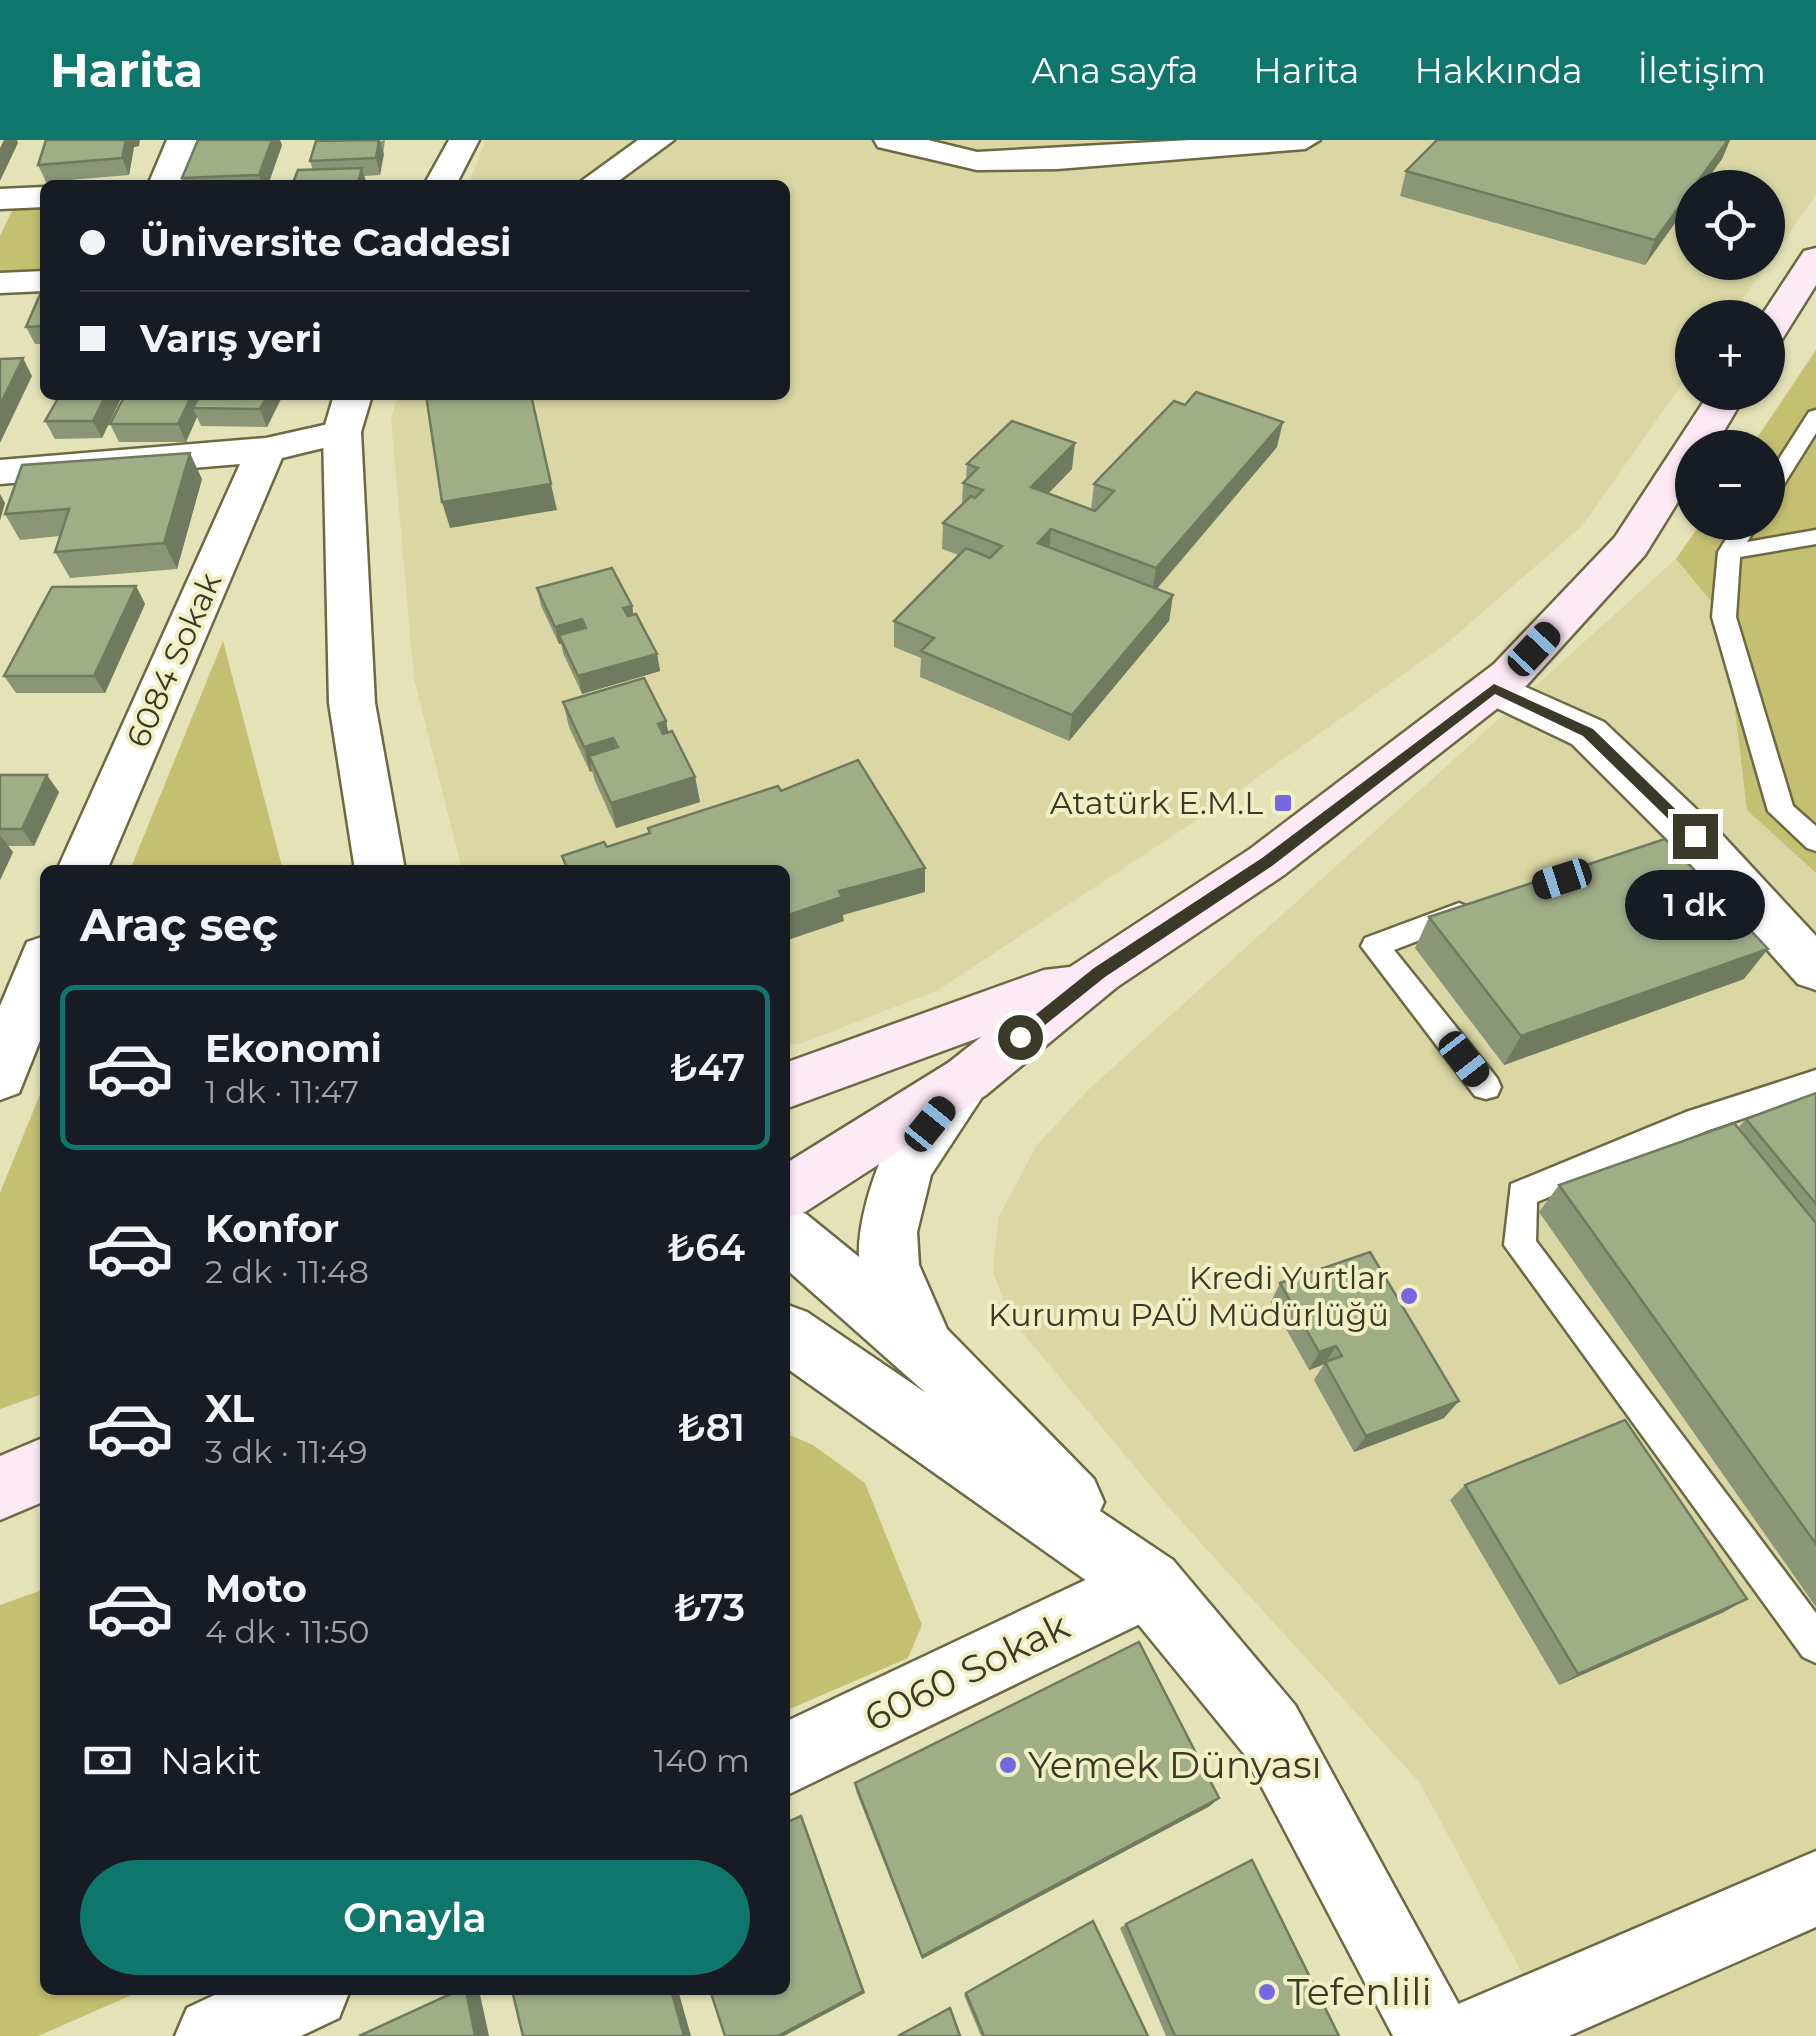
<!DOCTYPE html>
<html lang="tr">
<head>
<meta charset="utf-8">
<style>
	:root { --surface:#171b24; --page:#242831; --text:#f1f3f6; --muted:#9ea1a6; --line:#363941; --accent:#0f766e }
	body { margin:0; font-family:Montserrat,sans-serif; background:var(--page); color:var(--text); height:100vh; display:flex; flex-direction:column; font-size:38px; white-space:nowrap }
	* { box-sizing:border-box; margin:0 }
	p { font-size:32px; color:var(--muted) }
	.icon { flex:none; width:55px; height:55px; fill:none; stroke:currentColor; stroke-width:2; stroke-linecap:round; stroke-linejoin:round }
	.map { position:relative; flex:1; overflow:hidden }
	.drawer { position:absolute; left:40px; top:725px; width:750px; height:1130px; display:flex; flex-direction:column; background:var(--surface); border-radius:15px; box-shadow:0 2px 8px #0004 }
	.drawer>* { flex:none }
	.banner { position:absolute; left:40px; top:40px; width:750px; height:220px; border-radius:15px; box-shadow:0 2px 8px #0004; display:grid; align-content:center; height:220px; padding:0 40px; background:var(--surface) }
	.buttons { position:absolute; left:1675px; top:30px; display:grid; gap:20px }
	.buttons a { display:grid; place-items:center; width:110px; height:110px; border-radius:50%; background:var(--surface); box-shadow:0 2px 8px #0004; font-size:50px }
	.end { position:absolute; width:45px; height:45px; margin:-22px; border:12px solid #3b3a29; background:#fff; box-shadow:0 0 0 5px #fff }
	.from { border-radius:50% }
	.bubble { position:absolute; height:70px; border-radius:35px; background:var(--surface); box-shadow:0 2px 8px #0004; font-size:32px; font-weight:600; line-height:70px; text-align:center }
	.car { position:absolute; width:30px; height:60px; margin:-30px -15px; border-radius:12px; box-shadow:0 0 8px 2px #0007; background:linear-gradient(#222 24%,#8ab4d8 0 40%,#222 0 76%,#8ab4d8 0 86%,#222 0) }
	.banner b { display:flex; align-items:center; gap:35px; height:95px; font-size:38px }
	.banner b+b { border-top:2px solid var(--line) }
	.banner i { width:25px; height:25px; background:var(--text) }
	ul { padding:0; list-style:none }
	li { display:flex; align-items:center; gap:30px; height:165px; margin:0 20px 15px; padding:0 20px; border:5px solid transparent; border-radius:15px }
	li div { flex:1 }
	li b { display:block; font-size:38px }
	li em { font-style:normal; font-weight:600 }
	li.selected { border-color:var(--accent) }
	li>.icon { width:90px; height:90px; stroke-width:1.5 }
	h2 { padding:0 40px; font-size:45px; line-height:120px }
	.pay { display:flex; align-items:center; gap:25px; height:110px; padding:0 40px; font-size:38px }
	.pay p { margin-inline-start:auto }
	.button { display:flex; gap:20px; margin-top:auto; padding:20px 40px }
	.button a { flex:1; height:115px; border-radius:60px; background:var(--accent); color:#fff; font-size:40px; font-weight:600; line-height:115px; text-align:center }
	header { display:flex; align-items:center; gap:60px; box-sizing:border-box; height:140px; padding:0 50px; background:var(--accent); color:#fff }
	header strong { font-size:48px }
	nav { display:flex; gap:55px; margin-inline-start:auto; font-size:35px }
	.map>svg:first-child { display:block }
</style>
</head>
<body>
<header>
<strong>Harita</strong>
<nav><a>Ana sayfa</a><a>Harita</a><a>Hakkında</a><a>İletişim</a></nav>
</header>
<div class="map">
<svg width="1816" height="1896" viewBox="0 0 1816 1896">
	<rect width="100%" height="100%" fill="#e4e2b7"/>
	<g fill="#dad7a5" fill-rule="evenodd">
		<path d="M 486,0 L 1816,0 L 1816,55 L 1730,177 L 1692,178 L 1692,230 L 1582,386 L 1446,504 L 1200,678 L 938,850 L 803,903 L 785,906 L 785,730 L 462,730 L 414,539 L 391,279 L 398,255 L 785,255 L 785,45 L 468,45 ZM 1692,48 L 1768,48 L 1768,122 L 1692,122 Z"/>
		<polygon points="1676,419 1724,477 1816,701 1816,1896 1556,1896 1420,1643 1170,1369 1011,1179 993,1132 998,1078 1037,1005 1088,950"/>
	</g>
	<g fill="#c5bf71">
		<polygon points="45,57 45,141 0,143 0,96 18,58"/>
		<polygon points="1816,210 1816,733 1747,670 1724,477 1676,419 1701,383 1768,382 1768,308 1751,307"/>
		<polygon points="223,501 283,730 130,730"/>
		<polygon points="45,942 45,1253 0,1269 0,1053"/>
		<polygon points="785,1293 813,1305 865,1343 922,1485 908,1518 785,1571"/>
		<polygon points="45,1449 45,1850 143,1850 38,1896 0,1896 0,1465"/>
	</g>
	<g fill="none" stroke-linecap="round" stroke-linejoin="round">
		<g stroke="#6c6943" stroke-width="5">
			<g id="service">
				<polygon points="1816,270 1816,293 1776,357 1768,358 1768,336 1809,272"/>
				<polygon points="1737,382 1759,382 1747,402 1816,390 1816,404 1740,417 1736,477 1793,666 1816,686 1816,711 1807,708 1768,671 1712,477 1718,412"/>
				<polygon points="1459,763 1469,767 1473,774 1469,781 1394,810 1497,938 1501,947 1497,956 1486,959 1475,956 1361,806 1365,798"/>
				<polygon points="1816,930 1816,954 1706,991 1537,1062 1536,1101 1816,1473 1816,1523 1803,1517 1504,1105 1511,1044 1686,972"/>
			</g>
		</g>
		<g stroke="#6c6943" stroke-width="5">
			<g id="minor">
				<polygon points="167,0 197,0 180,45 148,45"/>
				<polygon points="638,0 674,0 613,45 576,45"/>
				<polygon points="874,0 928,0 977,12 1190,0 1320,0 1305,9 1057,29 977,30 878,7"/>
				<polygon points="45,47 45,67 0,69 0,49"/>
				<polygon points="45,131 45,151 0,153 0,133"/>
				<polygon points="342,281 356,284 361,292 356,300 282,318 107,730 57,730 240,324 0,344 0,320 266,298"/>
				<polygon points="45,796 45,888 19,953 0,960 0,866 27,802"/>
				<polygon points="1149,1410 1173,1420 1183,1444 1173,1468 785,1656 785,1582"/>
				<polygon points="1816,1711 1816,1787 1569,1896 1437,1896 1449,1868"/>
				<polygon points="225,1850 350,1850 339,1878 301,1896 175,1896 187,1868"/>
			</g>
		</g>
		<g stroke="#6c6943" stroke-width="5">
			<g id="tertiary">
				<polygon points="449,0 479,0 456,45 424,45"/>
				<polygon points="334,255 372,255 361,292 375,563 405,730 355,730 329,563 323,292"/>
				<polygon points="1494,533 1604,582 1712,684 1816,796 1816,850 1798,844 1678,710 1572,604 1478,559 1472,548 1478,537"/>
				<path d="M 967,916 L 986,923 L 994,939 L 931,1035 L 917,1092 L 919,1125 L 947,1189 L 1094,1339 L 1104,1362 L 1100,1371 L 1173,1420 L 1295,1565 L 1476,1896 L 1393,1896 L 1245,1615 L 1125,1468 L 785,1227 L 785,1164 L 807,1172 L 926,1253 L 785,1128 L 785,1066 L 806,1074 L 859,1117 C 857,1056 905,938 967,916 Z"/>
			</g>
		</g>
		<g stroke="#6c6943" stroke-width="5">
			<g id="secondary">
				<polygon points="1816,108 1816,145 1781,201 1768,204 1768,178 1760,178 1804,111"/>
				<polygon points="1710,252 1747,252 1714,308 1692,308 1692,339 1645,415 1526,546 1284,735 1117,847 986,955 805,1072 785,1079 785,1024 948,923 981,897 785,969 785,923 1044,830 1070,827 1250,709 1494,524 1615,397"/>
				<polygon points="45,1297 45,1361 0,1380 0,1316"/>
			</g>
		</g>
		<use href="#service" fill="#fff" fill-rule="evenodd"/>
		<use href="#minor" fill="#fff" fill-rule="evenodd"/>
		<use href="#tertiary" fill="#fff" fill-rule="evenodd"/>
		<use href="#secondary" fill="#feeaf5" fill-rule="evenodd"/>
	</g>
	<g fill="#8a9675">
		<polygon points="46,0 139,6 134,7 129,35 46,42 38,25"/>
		<polygon points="385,0 380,35 364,36 367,45 292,45 313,30 310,21"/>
		<polygon points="1437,0 1730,0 1722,19 1692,48 1692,59 1645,125 1400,56 1406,31"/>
		<polygon points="282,5 268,45 185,45 182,38"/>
		<polygon points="45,143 45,204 35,204 26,187"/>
		<polygon points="125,255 283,255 267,287 201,286 197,277 186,302 119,302 110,284"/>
		<polygon points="121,258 102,298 55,299 45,281"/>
		<polygon points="1277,307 1157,449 1173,455 1169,481 1069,601 920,537 921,518 894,507 894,481 959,415 942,409 943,383 962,364 963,343 966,339 967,324 1072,329 1048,354 1091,370 1094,344"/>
		<polygon points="202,339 177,429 70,438 55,412 60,396 20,400 5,374"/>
		<polygon points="136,446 145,464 105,553 16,553 4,536"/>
		<polygon points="537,448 632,466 633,475 657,514 660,531 582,554 563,513 561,504 559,504 541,466"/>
		<polygon points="563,562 666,581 668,592 695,637 700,662 616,688 595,641 592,631 590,632 569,587"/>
		<polygon points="0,635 59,652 34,706 8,706 13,712 0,740"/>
		<polygon points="1429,777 1744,839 1504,925 1415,808"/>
		<polygon points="1816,953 1816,1467 1539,1072 1559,1045 1738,988 1746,979"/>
		<polygon points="1280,1143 1444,1278 1354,1312 1314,1240 1324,1224 1309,1230 1271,1162"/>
		<polygon points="1465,1345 1724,1472 1559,1545 1450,1360"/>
		<polygon points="855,1643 1210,1666 922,1819 856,1651"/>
		<polygon points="1126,1784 1339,1896 1166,1896 1120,1788"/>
		<polygon points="966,1853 1148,1896 981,1896 964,1855"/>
	</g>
	<g fill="#707a5f">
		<polygon points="4,0 17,0 18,3 0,41 0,8"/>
		<polygon points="110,0 140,0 139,6 134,7 129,35 122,18"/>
		<polygon points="272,0 280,0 282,5 268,45 263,45 259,35"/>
		<polygon points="379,0 384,14 380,35 376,18"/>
		<polygon points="1728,0 1730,0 1722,19 1701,48 1693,48"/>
		<polygon points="362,28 367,45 357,45"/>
		<polygon points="1692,49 1692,59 1645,125 1655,100"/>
		<polygon points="23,218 32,236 0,303 0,265"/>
		<polygon points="106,255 119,255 121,258 102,298 93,281"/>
		<polygon points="192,255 207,255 193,268 197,277 186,302 178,284"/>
		<polygon points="268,255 283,255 267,287 260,269"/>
		<polygon points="1283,282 1277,307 1152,454 1156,428"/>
		<polygon points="1075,303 1072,329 1029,373 1031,347"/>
		<polygon points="190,313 202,339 177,429 164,403"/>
		<polygon points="551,344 557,370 450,388 442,362"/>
		<polygon points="0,354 5,363 0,381"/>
		<polygon points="1051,389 1049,415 1038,403"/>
		<polygon points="136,446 145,464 105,553 94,536"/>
		<polygon points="1173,455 1169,481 1069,601 1072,575"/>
		<polygon points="632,466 635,483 627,486 623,468"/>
		<polygon points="582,479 586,497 559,495 561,504 559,504 555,487"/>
		<polygon points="657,514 660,531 582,554 578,536"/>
		<polygon points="666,581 671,607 658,584"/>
		<polygon points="613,598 619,623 589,616 592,631 590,632 584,607"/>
		<polygon points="47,635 59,652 34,706 22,689"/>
		<polygon points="695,637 700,662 616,688 611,663"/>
		<polygon points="0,695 13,712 0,740"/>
		<polygon points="925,728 925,752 843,775 844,781 785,801 785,776 839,751"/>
		<polygon points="1768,809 1744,839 1504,925 1521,896"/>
		<polygon points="1336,1206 1325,1224 1309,1230 1319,1212"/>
		<polygon points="1459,1261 1444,1278 1354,1312 1366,1296"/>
		<polygon points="1747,1459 1724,1472 1559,1545 1578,1534"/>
		<polygon points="1219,1658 1210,1666 922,1819 922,1816"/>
		<polygon points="804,1683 865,1853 784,1896 778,1896"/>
		<polygon points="466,1850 479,1850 489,1896 475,1896"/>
		<polygon points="671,1850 678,1850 691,1896 684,1896"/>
	</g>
	<g fill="#a0ae88" stroke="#707a5f" stroke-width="2.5">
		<polygon points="46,0 126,0 122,18 38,25"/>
		<polygon points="198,0 272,0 259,35 182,38"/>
		<polygon points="379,0 376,18 310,21 316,1"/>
		<polygon points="1437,0 1728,0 1655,100 1406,31"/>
		<polygon points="362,28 357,45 292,45 298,30"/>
		<polygon points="45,143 45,186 26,187"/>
		<polygon points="23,218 0,265 0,219"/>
		<polygon points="1196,252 1283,282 1156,428 1051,389 1038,403 1173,455 1072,575 921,511 934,498 894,481 966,408 990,418 1002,406 943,383 971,356 975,358 983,350 963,343 978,328 967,324 1012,281 1075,303 1031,347 1095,371 1114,351 1094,344 1174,261 1185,265"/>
		<polygon points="60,255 106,255 93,281 45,281"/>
		<polygon points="125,255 192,255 178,284 110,284"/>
		<polygon points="200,255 268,255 260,269 193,268"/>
		<polygon points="426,255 531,255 551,344 442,362"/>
		<polygon points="190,313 164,403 55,412 69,369 5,374 22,325"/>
		<polygon points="612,428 632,466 623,468 628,476 636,474 657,514 578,536 559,495 586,488 582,479 555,487 537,448"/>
		<polygon points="136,446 94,536 4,536 52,447"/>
		<polygon points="644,538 666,581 658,584 663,594 672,591 695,637 611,663 589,616 618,607 613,598 584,607 563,562"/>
		<polygon points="858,620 925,728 839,751 842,757 785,776 785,730 568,730 562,716 604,702 607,707 650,693 648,688 778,646 781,651"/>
		<polygon points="0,635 47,635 22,689 0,689"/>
		<polygon points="1665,699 1768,809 1521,896 1429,777"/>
		<polygon points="1816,953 1816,1064 1746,979"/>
		<polygon points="1734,983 1816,1083 1816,1404 1559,1045"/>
		<polygon points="1370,1112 1459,1261 1366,1296 1325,1222 1342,1216 1336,1206 1319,1212 1280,1143"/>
		<polygon points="1625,1280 1747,1459 1578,1534 1465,1345"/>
		<polygon points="1139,1502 1219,1658 922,1816 855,1643"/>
		<polygon points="801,1676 863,1851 778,1896 725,1896 710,1850 785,1850 785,1683"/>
		<polygon points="1252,1720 1339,1896 1175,1896 1126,1784"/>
		<polygon points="1093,1781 1148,1896 984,1896 966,1853"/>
		<polygon points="459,1850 466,1850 475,1896 359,1896"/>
		<polygon points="512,1850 671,1850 684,1896 523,1896"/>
		<polygon points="950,1868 960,1896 898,1896"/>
	</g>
	<polygon fill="#3b3a29" points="1494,544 1593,589 1700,693 1700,700 1690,700 1583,596 1495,554 1272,726 1105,837 1025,901 1014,901 1014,892 1094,828 1262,718"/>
	<g fill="#7667e2" stroke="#f1efc4" stroke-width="4">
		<rect x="1273" y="653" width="20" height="20" rx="5"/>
		<circle cx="1409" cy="1156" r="10"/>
		<circle cx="1008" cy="1625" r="10"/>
		<circle cx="1267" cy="1852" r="10"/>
	</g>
	<g text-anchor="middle" stroke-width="8" stroke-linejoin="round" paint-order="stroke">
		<g font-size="32" fill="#3b3a29" stroke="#f1efc4">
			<text transform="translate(174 520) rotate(-66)" y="11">6084 Sokak</text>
		</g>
		<g font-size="32" fill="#3b3a29" stroke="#f1efc4" text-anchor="end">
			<text x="1263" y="674">Atatürk E.M.L</text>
			<text x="1389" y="1149">Kredi Yurtlar<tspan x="1389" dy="37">Kurumu PAÜ Müdürlüğü</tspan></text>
		</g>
		<g font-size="38" fill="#3b3a29" stroke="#f1efc4">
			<text transform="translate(967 1532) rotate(-26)" y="13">6060 Sokak</text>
		</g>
		<g font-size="38" fill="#3b3a29" stroke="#f1efc4" text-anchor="start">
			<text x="1028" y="1638">Yemek Dünyası</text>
			<text x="1287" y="1865">Tefenlili</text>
		</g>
	</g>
</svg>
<div class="buttons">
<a><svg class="icon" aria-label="locate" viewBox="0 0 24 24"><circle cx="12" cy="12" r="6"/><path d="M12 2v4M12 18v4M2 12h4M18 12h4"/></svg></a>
<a>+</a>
<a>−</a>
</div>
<i class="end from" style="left:1020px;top:897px"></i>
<i class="end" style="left:1695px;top:696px"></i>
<div class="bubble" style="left:1625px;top:730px;width:140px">1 dk</div>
<i class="car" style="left:1534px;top:509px;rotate:43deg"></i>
<i class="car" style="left:1562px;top:739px;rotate:252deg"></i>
<i class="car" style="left:1464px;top:919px;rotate:142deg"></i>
<i class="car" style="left:930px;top:984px;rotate:39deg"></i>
<div class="banner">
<b><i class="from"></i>Üniversite Caddesi</b>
<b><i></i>Varış yeri</b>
</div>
<section class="drawer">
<h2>Araç seç</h2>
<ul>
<li class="selected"><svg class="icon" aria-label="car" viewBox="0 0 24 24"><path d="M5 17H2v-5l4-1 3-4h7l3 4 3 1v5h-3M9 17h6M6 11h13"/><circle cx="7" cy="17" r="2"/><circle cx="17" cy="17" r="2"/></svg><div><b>Ekonomi</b><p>1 dk · 11:47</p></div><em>₺47</em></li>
<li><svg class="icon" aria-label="car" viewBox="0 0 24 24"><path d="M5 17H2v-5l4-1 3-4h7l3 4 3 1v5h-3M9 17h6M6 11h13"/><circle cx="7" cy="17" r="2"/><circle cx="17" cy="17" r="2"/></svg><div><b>Konfor</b><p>2 dk · 11:48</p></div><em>₺64</em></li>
<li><svg class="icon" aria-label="car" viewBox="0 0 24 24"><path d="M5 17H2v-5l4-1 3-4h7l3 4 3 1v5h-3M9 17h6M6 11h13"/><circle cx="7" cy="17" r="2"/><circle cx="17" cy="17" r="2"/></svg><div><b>XL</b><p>3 dk · 11:49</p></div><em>₺81</em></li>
<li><svg class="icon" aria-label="car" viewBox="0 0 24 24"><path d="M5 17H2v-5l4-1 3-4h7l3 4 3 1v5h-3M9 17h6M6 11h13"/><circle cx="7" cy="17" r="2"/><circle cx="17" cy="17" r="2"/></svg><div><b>Moto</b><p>4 dk · 11:50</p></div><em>₺73</em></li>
</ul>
<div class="pay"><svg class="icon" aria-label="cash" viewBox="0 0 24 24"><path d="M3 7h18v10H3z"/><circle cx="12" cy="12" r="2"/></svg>Nakit<p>140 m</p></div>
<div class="button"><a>Onayla</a></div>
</section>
</div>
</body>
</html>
